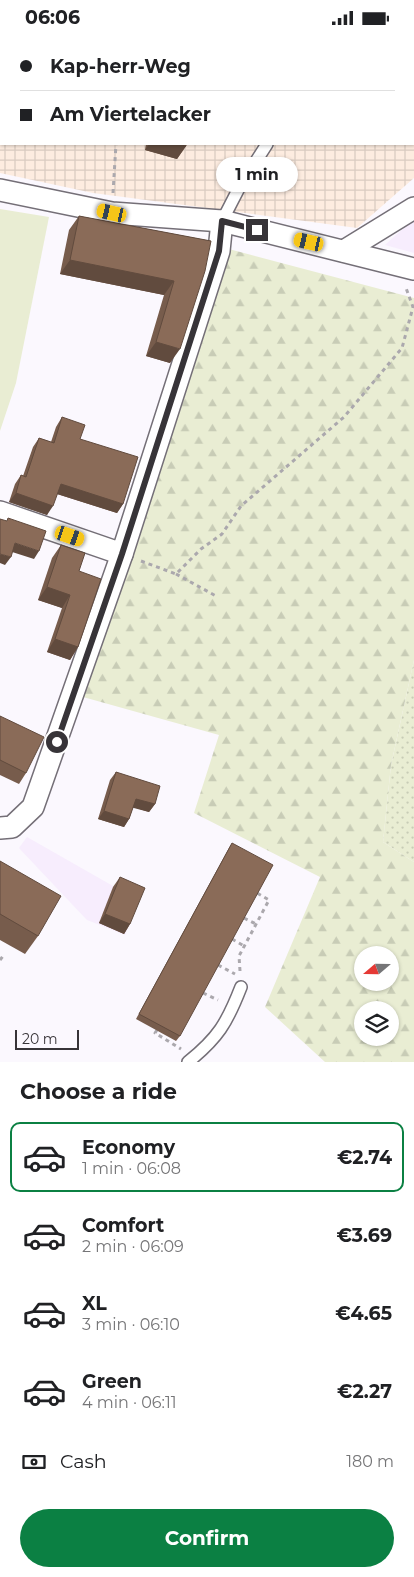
<!DOCTYPE html>
<html lang="en">
<head>
<meta charset="utf-8">
<style>
	:root { --surface:#fff; --page:#f6f6f6; --text:#202124; --muted:#757577; --line:#e0e0e0; --accent:#0b8043 }
	body { margin:0; font-family:Montserrat,sans-serif; background:var(--page); color:var(--text); height:100vh; display:flex; flex-direction:column; font-size:19px; white-space:nowrap }
	* { box-sizing:border-box; margin:0 }
	p { font-size:16px; color:var(--muted) }
	.icon { flex:none; width:28px; height:28px; fill:none; stroke:currentColor; stroke-width:2; stroke-linecap:round; stroke-linejoin:round }
	.map { position:relative; height:1027px; overflow:hidden }
	.sheet { display:flex; flex-direction:column; background:var(--surface); flex:1 }
	.sheet>* { flex:none }
	.guide { position:absolute; left:0px; top:0px; width:415px; height:110px; box-shadow:0 1px 4px #0004; display:grid; align-content:center; height:110px; padding:0 20px; background:var(--surface) }
	.needle { width:32px; rotate:250deg }
	.controls { position:absolute; left:354px; top:911px; display:grid; gap:10px }
	.controls a { display:grid; place-items:center; width:45px; height:45px; border-radius:50%; background:var(--surface); box-shadow:0 1px 4px #0004; font-size:25px }
	.scale { position:absolute; left:15px; bottom:12px; width:64px; box-sizing:border-box; padding-left:5px; border:2px solid #373438; border-top:0; font-size:14px; line-height:18px; white-space:nowrap; color:#373438; -webkit-text-stroke:4px #fbf8fe; paint-order:stroke }
	.end { position:absolute; width:22px; height:22px; margin:-11px; border:6px solid #373438; background:#fff; box-shadow:0 0 0 2px #fff }
	.from { border-radius:50% }
	.bubble { position:absolute; height:35px; border-radius:18px; background:var(--surface); box-shadow:0 1px 4px #0004; font-size:16px; font-weight:700; line-height:35px; text-align:center }
	.car { position:absolute; width:15px; height:30px; margin:-15px -8px; border-radius:6px; box-shadow:0 0 4px 1px #0007; background:linear-gradient(#f5c518 24%,#345 0 40%,#f5c518 0 76%,#345 0 86%,#f5c518 0) }
	.guide b { display:flex; align-items:center; gap:18px; height:48px; font-size:19px }
	.guide b+b { border-top:1px solid var(--line) }
	.guide i { width:12px; height:12px; background:var(--text) }
	ul { padding:0; list-style:none }
	li { display:flex; align-items:center; gap:15px; height:70px; margin:0 10px 8px; padding:0 10px; border:2px solid transparent; border-radius:10px }
	li div { flex:1 }
	li b { display:block; font-size:19px }
	li em { font-style:normal; font-weight:700 }
	li.selected { border-color:var(--accent) }
	li>.icon { width:45px; height:45px; stroke-width:1.5 }
	h2 { padding:0 20px; font-size:22px; line-height:60px }
	.pay { display:flex; align-items:center; gap:12px; height:55px; padding:0 20px; font-size:19px }
	.pay p { margin-inline-start:auto }
	.button { display:flex; gap:10px; margin-top:auto; padding:10px 20px }
	.button a { flex:1; height:58px; border-radius:30px; background:var(--accent); color:#fff; font-size:20px; font-weight:700; line-height:58px; text-align:center }
	.status { display:flex; justify-content:space-between; align-items:center; height:35px; padding:0 25px; background:var(--surface); direction:ltr }
	.status svg { height:14px; fill:currentColor }
	.map>svg:first-child { display:block }
</style>
</head>
<body>
<div class="status"><b>06:06</b><svg viewBox="0 0 49 12"><path d="M0 12V9h3v3zM5 12V6h3v6zM10 12V3h3v9zM15 12V0h3v12zM26 1h20v11H26zM47 4h2v5h-2z"/></svg></div>
<div class="map">
<svg width="414" height="1027" viewBox="0 0 414 1027">
	<defs>
		<pattern id="industrial-grid" width="8" height="8" patternUnits="userSpaceOnUse" patternTransform="scale(1.25)"><rect width="8" height="8" fill="#fdece0"/><path d="M0 4h8M4 0v8" fill="none" stroke="#d9cbc1"/></pattern>
		<pattern id="grass-dots" width="8" height="8" patternUnits="userSpaceOnUse" patternTransform="scale(1.25)"><rect width="8" height="8" fill="#e9edd3"/><path d="M2 2h.1M6 6h.1" fill="none" stroke="#c8ccb6" stroke-width="1.8" stroke-linecap="round"/></pattern>
		<pattern id="forest-firs" width="22" height="20" patternUnits="userSpaceOnUse" patternTransform="scale(1.25)"><rect width="22" height="20" fill="#e9edd3"/><path d="M5 1l3.5 6h-7zM16 11l3.5 6h-7z" fill="#c8ccb6"/></pattern>
	</defs>
	<rect width="100%" height="100%" fill="#fbf8fe"/>
	<g fill="#f7edfd">
		<polygon points="414,184 414,218 385,210"/>
		<polygon points="27,802 113,851 140,862 125,900 87,885 19,813"/>
	</g>
	<path fill="url(#industrial-grid)" fill-rule="evenodd" d="M 0,0 L 414,0 L 414,143 L 357,193 L 93,158 L 0,138 ZM 1,1 L 414,1 L 414,109 L 1,109 Z"/>
	<polygon fill="url(#grass-dots)" points="414,625 414,827 383,807 391,730"/>
	<path fill="url(#forest-firs)" fill-rule="evenodd" d="M 225,213 L 414,263 L 414,625 L 391,730 L 383,807 L 414,827 L 414,1027 L 325,1027 L 265,972 L 320,842 L 194,778 L 219,700 L 83,662 ZM 362,920 L 390,920 L 390,948 L 362,948 ZM 362,975 L 390,975 L 390,1002 L 362,1002 Z"/>
	<polygon fill="#e9edd3" points="0,174 49,182 16,348 0,396"/>
	<g fill="none" stroke-linecap="round" stroke-linejoin="round">
		<g stroke="#746f77" stroke-width="14">
			<g id="service">
				<polyline points="278,0 278,1"/>
				<polyline points="222,186 239,153 267,109"/>
				<path d="M 188,1027 C 218,1003 227,988 241,952"/>
			</g>
		</g>
		<g stroke="#746f77" stroke-width="24">
			<g id="minor">
				<polyline points="0,155 112,178 222,186 414,234"/>
				<polyline points="344,216 414,173"/>
				<polyline points="0,477 122,519 219,216 222,186"/>
				<polyline points="0,793 12,792 33,772 122,519"/>
			</g>
		</g>
		<g stroke="#aba8ad" stroke-width="3" stroke-dasharray="4 4" stroke-linecap="butt">
			<polyline points="113,158 116,109"/>
			<polyline points="141,526 176,539 201,514 222,499 241,471 344,382 402,313 413,272 406,253"/>
			<polyline points="176,539 216,561"/>
			<polyline points="244,883 256,889"/>
			<polyline points="232,904 244,911"/>
			<polyline points="0,925 3,921"/>
			<polyline points="218,930 235,939"/>
			<polyline points="240,936 239,921 269,865 257,858"/>
			<polyline points="203,958 218,965"/>
			<polyline points="157,995 155,998 181,1014"/>
		</g>
		<use href="#service" stroke="#fff" stroke-width="11"/>
		<use href="#minor" stroke="#fff" stroke-width="21"/>
	</g>
	<g fill="#775c4c">
		<polygon points="58,0 107,0 107,1 59,1"/>
		<polygon points="359,0 414,0 414,27 414,1 359,1"/>
		<polygon points="146,109 186,109 186,111 177,124 145,115"/>
		<polygon points="79,181 211,206 170,328 146,321 164,260 60,239 69,195"/>
		<polygon points="62,382 80,404 123,469 117,478 57,459 47,480 9,467 15,449 21,440 23,441 33,412 39,403 51,407 56,392"/>
		<polygon points="61,510 79,536 78,612 70,625 47,617 62,573 38,565 52,523"/>
		<polygon points="0,681 26,738 19,749 0,740"/>
		<polygon points="116,737 155,769 149,777 133,772 129,784 124,792 98,784 110,745"/>
		<polygon points="232,808 180,1001 176,1006 136,984 229,813"/>
		<polygon points="0,826 38,901 25,919 0,905"/>
		<polygon points="120,842 130,889 124,899 99,888 113,852"/>
	</g>
	<g fill="#614b3e">
		<rect x="0" y="81" width="1" height="13"/>
		<polygon points="149,109 176,109 186,111 177,124 145,115"/>
		<polygon points="70,225 174,246 164,260 60,239"/>
		<polygon points="156,307 180,314 170,328 146,321"/>
		<polygon points="61,449 123,469 117,478 54,458"/>
		<polygon points="16,458 53,471 47,480 9,467"/>
		<polygon points="15,508 39,516 34,524 9,516"/>
		<polygon points="0,519 11,522 5,530 0,528"/>
		<polygon points="47,552 70,560 62,573 38,565"/>
		<polygon points="55,604 78,612 70,625 47,617"/>
		<polygon points="136,764 155,769 149,777 130,772"/>
		<polygon points="104,776 129,784 124,792 98,784"/>
		<polygon points="105,879 130,889 124,899 99,888"/>
	</g>
	<g fill="#8a6b58" stroke="#614b3e">
		<rect x="71" y="0" width="36" height="1"/>
		<polygon points="374,0 414,0 414,14 414,1 374,1"/>
		<polygon points="1,48 1,81 0,81 0,59"/>
		<polygon points="176,109 186,109 186,111"/>
		<polygon points="79,181 211,206 205,236 180,314 156,307 174,246 70,225"/>
		<polygon points="62,382 85,390 80,404 138,422 123,469 61,449 53,471 16,458 21,440 26,442 39,403 54,408"/>
		<polygon points="8,483 46,496 39,516 15,508 11,522 0,519 0,484 7,486"/>
		<polygon points="61,510 85,518 79,536 101,544 78,612 55,604 70,560 47,552"/>
		<polygon points="0,681 44,702 26,738 0,725"/>
		<polygon points="116,737 160,751 155,769 136,764 129,784 104,776"/>
		<polygon points="232,808 273,830 180,1001 139,979"/>
		<polygon points="0,826 61,861 38,901 0,879"/>
		<polygon points="120,842 145,853 130,889 105,879"/>
	</g>
	<g fill="none" stroke-linecap="round" stroke-linejoin="round">
		<polyline stroke="#373438" stroke-width="6" points="57,707 122,519 219,216 222,186 257,195"/>
	</g>
</svg>
<div class="controls">
<a><svg class="needle" viewBox="-14 -14 28 28"><path d="M0-13l5 13h-10z" fill="#e53935"/><path d="M0 13l5-13h-10z" fill="#757577"/></svg></a>
<a><svg class="icon" aria-label="layers" viewBox="0 0 24 24"><path d="M12 4l9 5-9 5-9-5zM3 14l9 5 9-5"/></svg></a>
</div>
<div class="scale">20 m</div>
<i class="end from" style="left:57px;top:707px"></i>
<i class="end" style="left:257px;top:195px"></i>
<div class="bubble" style="left:216px;top:122px;width:82px">1 min</div>
<i class="car" style="left:112px;top:178px;rotate:283deg"></i>
<i class="car" style="left:309px;top:207px;rotate:283deg"></i>
<i class="car" style="left:70px;top:501px;rotate:109deg"></i>
<div class="guide">
<b><i class="from"></i>Kap-herr-Weg</b>
<b><i></i>Am Viertelacker</b>
</div>
</div>
<section class="sheet">
<h2>Choose a ride</h2>
<ul>
<li class="selected"><svg class="icon" aria-label="car" viewBox="0 0 24 24"><path d="M5 17H2v-5l4-1 3-4h7l3 4 3 1v5h-3M9 17h6M6 11h13"/><circle cx="7" cy="17" r="2"/><circle cx="17" cy="17" r="2"/></svg><div><b>Economy</b><p>1 min · 06:08</p></div><em>€2.74</em></li>
<li><svg class="icon" aria-label="car" viewBox="0 0 24 24"><path d="M5 17H2v-5l4-1 3-4h7l3 4 3 1v5h-3M9 17h6M6 11h13"/><circle cx="7" cy="17" r="2"/><circle cx="17" cy="17" r="2"/></svg><div><b>Comfort</b><p>2 min · 06:09</p></div><em>€3.69</em></li>
<li><svg class="icon" aria-label="car" viewBox="0 0 24 24"><path d="M5 17H2v-5l4-1 3-4h7l3 4 3 1v5h-3M9 17h6M6 11h13"/><circle cx="7" cy="17" r="2"/><circle cx="17" cy="17" r="2"/></svg><div><b>XL</b><p>3 min · 06:10</p></div><em>€4.65</em></li>
<li><svg class="icon" aria-label="car" viewBox="0 0 24 24"><path d="M5 17H2v-5l4-1 3-4h7l3 4 3 1v5h-3M9 17h6M6 11h13"/><circle cx="7" cy="17" r="2"/><circle cx="17" cy="17" r="2"/></svg><div><b>Green</b><p>4 min · 06:11</p></div><em>€2.27</em></li>
</ul>
<div class="pay"><svg class="icon" aria-label="cash" viewBox="0 0 24 24"><path d="M3 7h18v10H3z"/><circle cx="12" cy="12" r="2"/></svg>Cash<p>180 m</p></div>
<div class="button"><a>Confirm</a></div>
</section>
</body>
</html>
